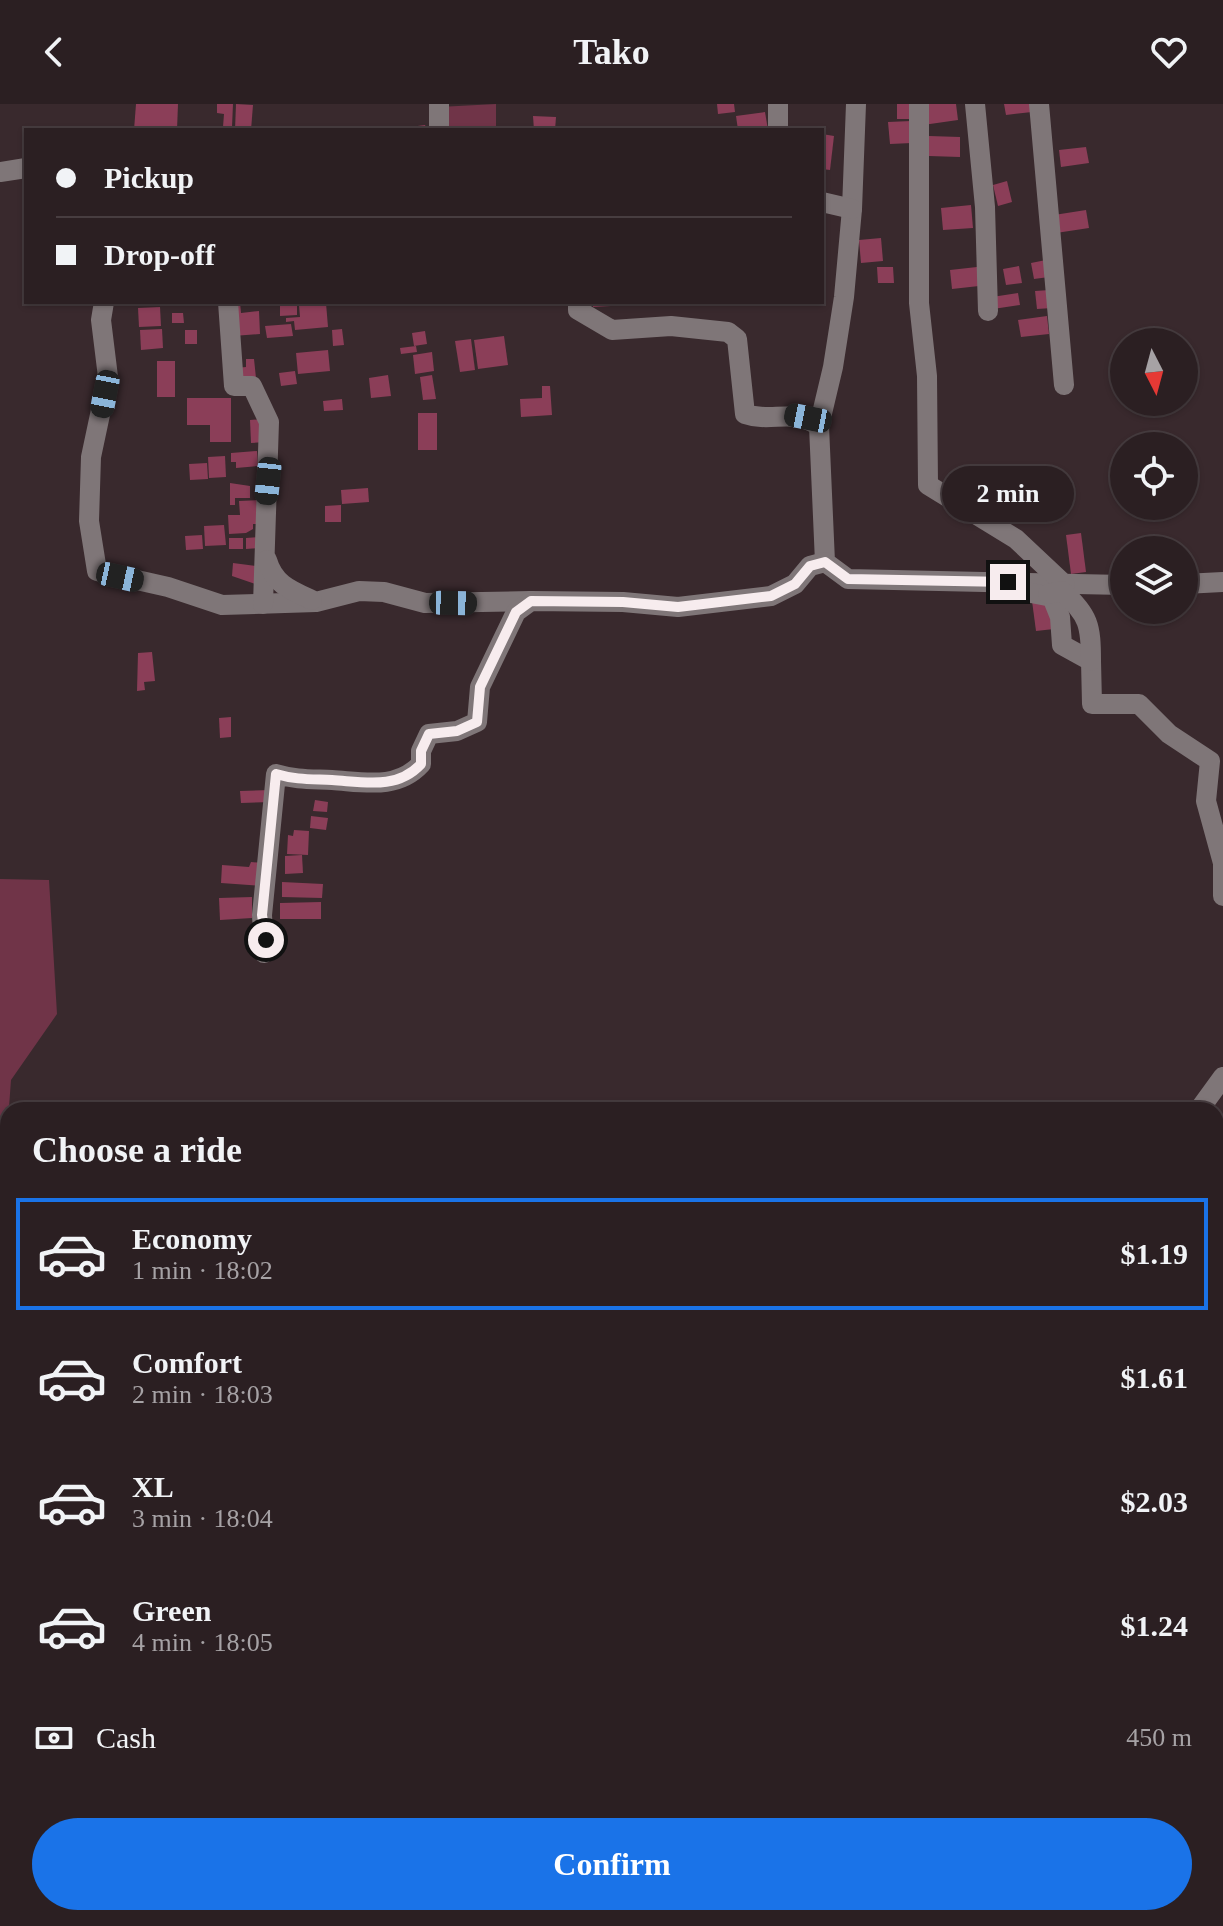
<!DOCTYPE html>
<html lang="en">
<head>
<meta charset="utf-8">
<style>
	:root { --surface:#2b1f22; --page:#33272a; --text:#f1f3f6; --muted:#a6a2a5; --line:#473d40; --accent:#1a73e8 }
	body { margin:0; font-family:"Times New Roman",serif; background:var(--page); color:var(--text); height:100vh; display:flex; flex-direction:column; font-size:30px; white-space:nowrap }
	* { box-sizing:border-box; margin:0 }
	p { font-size:26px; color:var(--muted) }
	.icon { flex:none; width:44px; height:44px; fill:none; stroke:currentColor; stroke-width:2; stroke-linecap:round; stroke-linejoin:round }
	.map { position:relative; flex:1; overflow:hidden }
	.sheet { position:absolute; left:0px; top:998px; width:1224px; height:824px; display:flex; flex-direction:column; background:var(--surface); border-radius:24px 24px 0 0; box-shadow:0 2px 6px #0004,0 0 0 2px var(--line) }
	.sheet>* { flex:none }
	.hud { position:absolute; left:24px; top:24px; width:800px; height:176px; border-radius:0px; box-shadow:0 2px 6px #0004,0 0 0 2px var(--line); display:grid; align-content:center; height:176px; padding:0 32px; background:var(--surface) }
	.needle { width:52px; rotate:174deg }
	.fabs { position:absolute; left:1110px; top:224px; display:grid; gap:16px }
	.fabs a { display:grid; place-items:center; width:88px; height:88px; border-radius:50%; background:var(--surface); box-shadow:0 2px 6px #0004,0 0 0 2px var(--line); font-size:40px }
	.end { position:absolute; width:36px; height:36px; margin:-18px; border:10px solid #f7ecee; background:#111; box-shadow:0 0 0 4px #111 }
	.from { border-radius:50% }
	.bubble { position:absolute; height:56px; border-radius:28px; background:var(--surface); box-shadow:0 2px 6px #0004,0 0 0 2px var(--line); font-size:26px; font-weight:800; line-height:56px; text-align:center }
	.car { position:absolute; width:24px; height:48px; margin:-24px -12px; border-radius:10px; box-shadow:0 0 6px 2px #0007; background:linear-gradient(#222 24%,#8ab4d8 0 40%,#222 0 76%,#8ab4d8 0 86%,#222 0) }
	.hud b { display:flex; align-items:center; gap:28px; height:76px; font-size:30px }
	.hud b+b { border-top:2px solid var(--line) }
	.hud i { width:20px; height:20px; background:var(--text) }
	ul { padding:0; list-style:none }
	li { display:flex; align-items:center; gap:24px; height:112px; margin:0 16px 12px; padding:0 16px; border:4px solid transparent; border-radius:0px }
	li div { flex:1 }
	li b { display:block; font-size:30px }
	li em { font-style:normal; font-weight:800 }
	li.active { border-color:var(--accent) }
	li>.icon { width:72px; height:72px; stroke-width:1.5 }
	h2 { padding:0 32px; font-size:36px; line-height:96px }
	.pay { display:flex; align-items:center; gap:20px; height:88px; padding:0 32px; font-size:30px }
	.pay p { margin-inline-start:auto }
	.primary-button { display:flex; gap:16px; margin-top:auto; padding:16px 32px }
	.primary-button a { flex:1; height:92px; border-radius:48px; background:var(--accent); color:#fff; font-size:32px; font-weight:800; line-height:92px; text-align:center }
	header { display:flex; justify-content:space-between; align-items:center; height:104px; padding:0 32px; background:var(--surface); font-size:36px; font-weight:800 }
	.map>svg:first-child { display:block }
</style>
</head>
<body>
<header><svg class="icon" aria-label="back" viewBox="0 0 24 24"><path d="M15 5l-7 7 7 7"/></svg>Tako<svg class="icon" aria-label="heart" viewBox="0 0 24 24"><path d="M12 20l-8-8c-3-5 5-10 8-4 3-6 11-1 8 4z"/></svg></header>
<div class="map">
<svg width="1223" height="1822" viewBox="0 0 1223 1822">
	<rect width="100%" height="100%" fill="#39292d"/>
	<g fill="#703448">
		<polygon points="496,0 496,26 451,26 439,3"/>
		<polygon points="0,775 49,776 57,910 11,976 6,1044 0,1052"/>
		<polygon points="0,1132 8,1141 8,1434 0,1430"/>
	</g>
	<g fill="#8b3e58">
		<polygon points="136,0 178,0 177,26 134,26"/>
		<polygon points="217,0 233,0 232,23 223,23 224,10 217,9"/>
		<polygon points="236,0 253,1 251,26 235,26"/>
		<polygon points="717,0 734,0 735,8 718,10"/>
		<polygon points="897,0 913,0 914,15 897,15"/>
		<polygon points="920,0 956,0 958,16 923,21"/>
		<polygon points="1004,0 1031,0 1032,8 1006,11"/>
		<polygon points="765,8 768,26 738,26 736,12"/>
		<polygon points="533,12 556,13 555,26 534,26"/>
		<polygon points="911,17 912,39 890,40 888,18"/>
		<polygon points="425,21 427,26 403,26 403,24"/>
		<polygon points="822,30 834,32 830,66 822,65"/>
		<polygon points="929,32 960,33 960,53 929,52"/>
		<polygon points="1086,43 1089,59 1061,63 1059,46"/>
		<polygon points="1007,77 1012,98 998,102 993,81"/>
		<polygon points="971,101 973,124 943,126 941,104"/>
		<polygon points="1086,106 1089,124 1056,129 1054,111"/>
		<polygon points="881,134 883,157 861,159 859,136"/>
		<polygon points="1046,156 1049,173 1034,175 1031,159"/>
		<polygon points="1019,162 1022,179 1006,181 1003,165"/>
		<polygon points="877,163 893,163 894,179 878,179"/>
		<polygon points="977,163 979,182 952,185 950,166"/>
		<polygon points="1050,186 1052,204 1037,205 1035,187"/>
		<polygon points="1018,189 1020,201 993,205 992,193"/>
		<polygon points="233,198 240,198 241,209 259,207 260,230 233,232"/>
		<polygon points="280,198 297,198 297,211 280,212"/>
		<polygon points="593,198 611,198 611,202 593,203"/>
		<polygon points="326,199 328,223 295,226 294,217 286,218 286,214 300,213 299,201"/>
		<polygon points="160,203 161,222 139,223 138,204"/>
		<polygon points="172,209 183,209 184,219 172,219"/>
		<polygon points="1047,212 1049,230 1021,233 1018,216"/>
		<polygon points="291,220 293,232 267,234 265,222"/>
		<polygon points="162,225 163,244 141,246 140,226"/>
		<polygon points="342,225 344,241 333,242 332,226"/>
		<rect x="185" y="226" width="12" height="14"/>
		<polygon points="425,227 427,240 414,242 412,229"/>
		<polygon points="504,232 508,261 478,265 474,236"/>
		<polygon points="471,235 475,266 460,268 455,237"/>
		<polygon points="416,242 417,248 401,250 400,244"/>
		<polygon points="328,246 330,267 298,270 296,249"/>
		<polygon points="432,248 434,267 415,270 413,251"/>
		<polygon points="246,255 254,255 256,274 236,275 236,264 246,263"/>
		<rect x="157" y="257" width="18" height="36"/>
		<polygon points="295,267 297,280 281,282 279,269"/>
		<polygon points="388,271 391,292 371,294 369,274"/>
		<polygon points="432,271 436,295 423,296 420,273"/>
		<polygon points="542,282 550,282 552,311 521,313 520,295 542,294"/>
		<polygon points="187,294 231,294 231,338 210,338 210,321 187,321"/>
		<polygon points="342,295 343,306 324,307 323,297"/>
		<rect x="418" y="309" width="19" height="37"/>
		<polygon points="264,315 265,338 251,339 250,316"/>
		<polygon points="257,347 258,362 236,364 236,358 231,358 231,349"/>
		<polygon points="225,352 226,373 209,374 208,353"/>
		<polygon points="207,359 208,375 190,376 189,360"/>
		<polygon points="230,379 250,382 250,394 235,394 235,401 230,401"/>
		<polygon points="368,384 369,398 342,400 341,386"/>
		<polygon points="260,396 261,420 253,420 253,425 246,429 229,430 228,411 240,411 239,397"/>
		<polygon points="341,401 341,418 325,418 325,402"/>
		<polygon points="224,421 226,441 205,442 204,422"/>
		<polygon points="1081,429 1086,468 1071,470 1066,431"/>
		<polygon points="202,431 203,445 186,446 185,432"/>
		<polygon points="260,433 260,444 246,445 246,434"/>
		<rect x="229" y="434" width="14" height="11"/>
		<polygon points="233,459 256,462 258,481 232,472"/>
		<polygon points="1050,495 1054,525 1036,527 1032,497"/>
		<polygon points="152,548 155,577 144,578 145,586 137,587 138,549"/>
		<polygon points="231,613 231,633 220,634 219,614"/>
		<polygon points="271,686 272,698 241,699 240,687"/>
		<polygon points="315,696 328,698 327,708 313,707"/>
		<polygon points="311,712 328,714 326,726 310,724"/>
		<polygon points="294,726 309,727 308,751 287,750 288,731 293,732"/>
		<polygon points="302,751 303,769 285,770 285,752"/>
		<polygon points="251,758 264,759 262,782 221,779 222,761 249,763"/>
		<polygon points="282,778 323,780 322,794 282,793"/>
		<polygon points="252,793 252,814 220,816 219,794"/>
		<polygon points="321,798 321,815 280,815 280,799"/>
	</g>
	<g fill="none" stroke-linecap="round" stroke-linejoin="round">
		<g stroke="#7f7678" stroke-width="20">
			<polyline points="856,0 852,105 844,193 833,263 819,322 825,458 848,475 1124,481"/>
			<polyline points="919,0 919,199 927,272 928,381 1016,435 1065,481"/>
			<polyline points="975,0 985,103 988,207"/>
			<polyline points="1039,0 1064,281"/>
			<polyline points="439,26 439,0"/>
			<polyline points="778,26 778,0"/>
			<polyline points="0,68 26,64"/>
			<polyline points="822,98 852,105"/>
			<polyline points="104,198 101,216 108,273 91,353 89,417 97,467 168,483 222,501 316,498 359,487 384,488 425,499 531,497"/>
			<polyline points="228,198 234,282 252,282 269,318 263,500"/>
			<path d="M 578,198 L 578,206 L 612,226 L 671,222 L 728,228 L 737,235 L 745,310 C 771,319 794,304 819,322 L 818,316 L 819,322"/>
			<path d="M 267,456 C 274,480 290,486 312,496"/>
			<polyline points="1184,480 1223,478"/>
			<polyline points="1026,488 1052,493 1060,513 1062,541 1091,557 1092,600 1139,600 1169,630 1210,657 1206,697 1223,759 1223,792"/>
			<path d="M 1048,490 L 1062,487 C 1089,511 1091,522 1091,557"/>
			<path d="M 264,849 L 262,811 L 276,670 C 296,676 312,675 332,676 C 364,678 397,686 421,660 L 421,647 L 429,630 L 457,627 L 477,618 L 480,583 L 516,508 L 531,497 L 623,498 L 678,503 L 771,492 L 795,480 L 810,462 L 825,458"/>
			<polyline points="1199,1006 1223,973"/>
		</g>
	</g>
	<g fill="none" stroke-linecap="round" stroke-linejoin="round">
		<path stroke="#f7ecee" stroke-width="10" d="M 266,836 L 262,811 L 276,670 C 296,676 312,675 332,676 C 364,678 397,686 421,660 L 421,647 L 429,630 L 457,627 L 477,618 L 480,583 L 516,508 L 531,497 L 623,498 L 678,503 L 771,492 L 795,480 L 810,462 L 825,458 L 848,475 L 1008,478"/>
	</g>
</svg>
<div class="fabs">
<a><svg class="needle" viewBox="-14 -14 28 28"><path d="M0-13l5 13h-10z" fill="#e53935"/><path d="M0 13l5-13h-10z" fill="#a6a2a5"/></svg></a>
<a><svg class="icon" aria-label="locate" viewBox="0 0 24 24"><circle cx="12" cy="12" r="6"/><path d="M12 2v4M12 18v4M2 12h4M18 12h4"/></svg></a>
<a><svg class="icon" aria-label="layers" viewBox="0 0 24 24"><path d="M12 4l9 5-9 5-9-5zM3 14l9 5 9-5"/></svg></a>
</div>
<i class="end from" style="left:266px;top:836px"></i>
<i class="end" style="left:1008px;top:478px"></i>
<div class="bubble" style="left:942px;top:362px;width:132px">2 min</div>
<i class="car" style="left:105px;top:290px;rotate:191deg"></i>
<i class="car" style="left:808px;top:314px;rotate:281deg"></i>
<i class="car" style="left:268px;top:377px;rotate:186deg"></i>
<i class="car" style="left:120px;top:473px;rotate:102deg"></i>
<i class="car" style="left:453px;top:499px;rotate:91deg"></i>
<div class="hud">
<b><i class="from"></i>Pickup</b>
<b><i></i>Drop-off</b>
</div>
<section class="sheet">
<h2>Choose a ride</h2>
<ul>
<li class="active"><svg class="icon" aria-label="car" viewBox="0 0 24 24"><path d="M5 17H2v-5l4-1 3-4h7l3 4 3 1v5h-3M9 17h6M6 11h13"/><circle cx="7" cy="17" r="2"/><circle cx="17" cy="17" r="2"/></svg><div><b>Economy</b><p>1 min · 18:02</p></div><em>$1.19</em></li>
<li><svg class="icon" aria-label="car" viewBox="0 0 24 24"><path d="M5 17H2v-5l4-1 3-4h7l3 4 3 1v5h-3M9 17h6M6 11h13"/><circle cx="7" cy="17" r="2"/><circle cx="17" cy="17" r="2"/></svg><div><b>Comfort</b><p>2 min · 18:03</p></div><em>$1.61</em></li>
<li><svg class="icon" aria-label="car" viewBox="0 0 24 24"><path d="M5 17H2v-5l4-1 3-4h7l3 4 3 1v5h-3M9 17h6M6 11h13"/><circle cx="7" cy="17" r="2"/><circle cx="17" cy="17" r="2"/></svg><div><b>XL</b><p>3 min · 18:04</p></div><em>$2.03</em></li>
<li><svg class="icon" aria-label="car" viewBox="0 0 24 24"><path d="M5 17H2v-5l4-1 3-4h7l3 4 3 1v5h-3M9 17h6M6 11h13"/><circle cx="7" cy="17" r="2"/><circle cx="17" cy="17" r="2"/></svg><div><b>Green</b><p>4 min · 18:05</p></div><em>$1.24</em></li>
</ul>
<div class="pay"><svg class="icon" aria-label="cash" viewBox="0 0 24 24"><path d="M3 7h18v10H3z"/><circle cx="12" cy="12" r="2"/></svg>Cash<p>450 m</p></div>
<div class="primary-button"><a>Confirm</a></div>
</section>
</div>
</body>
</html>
